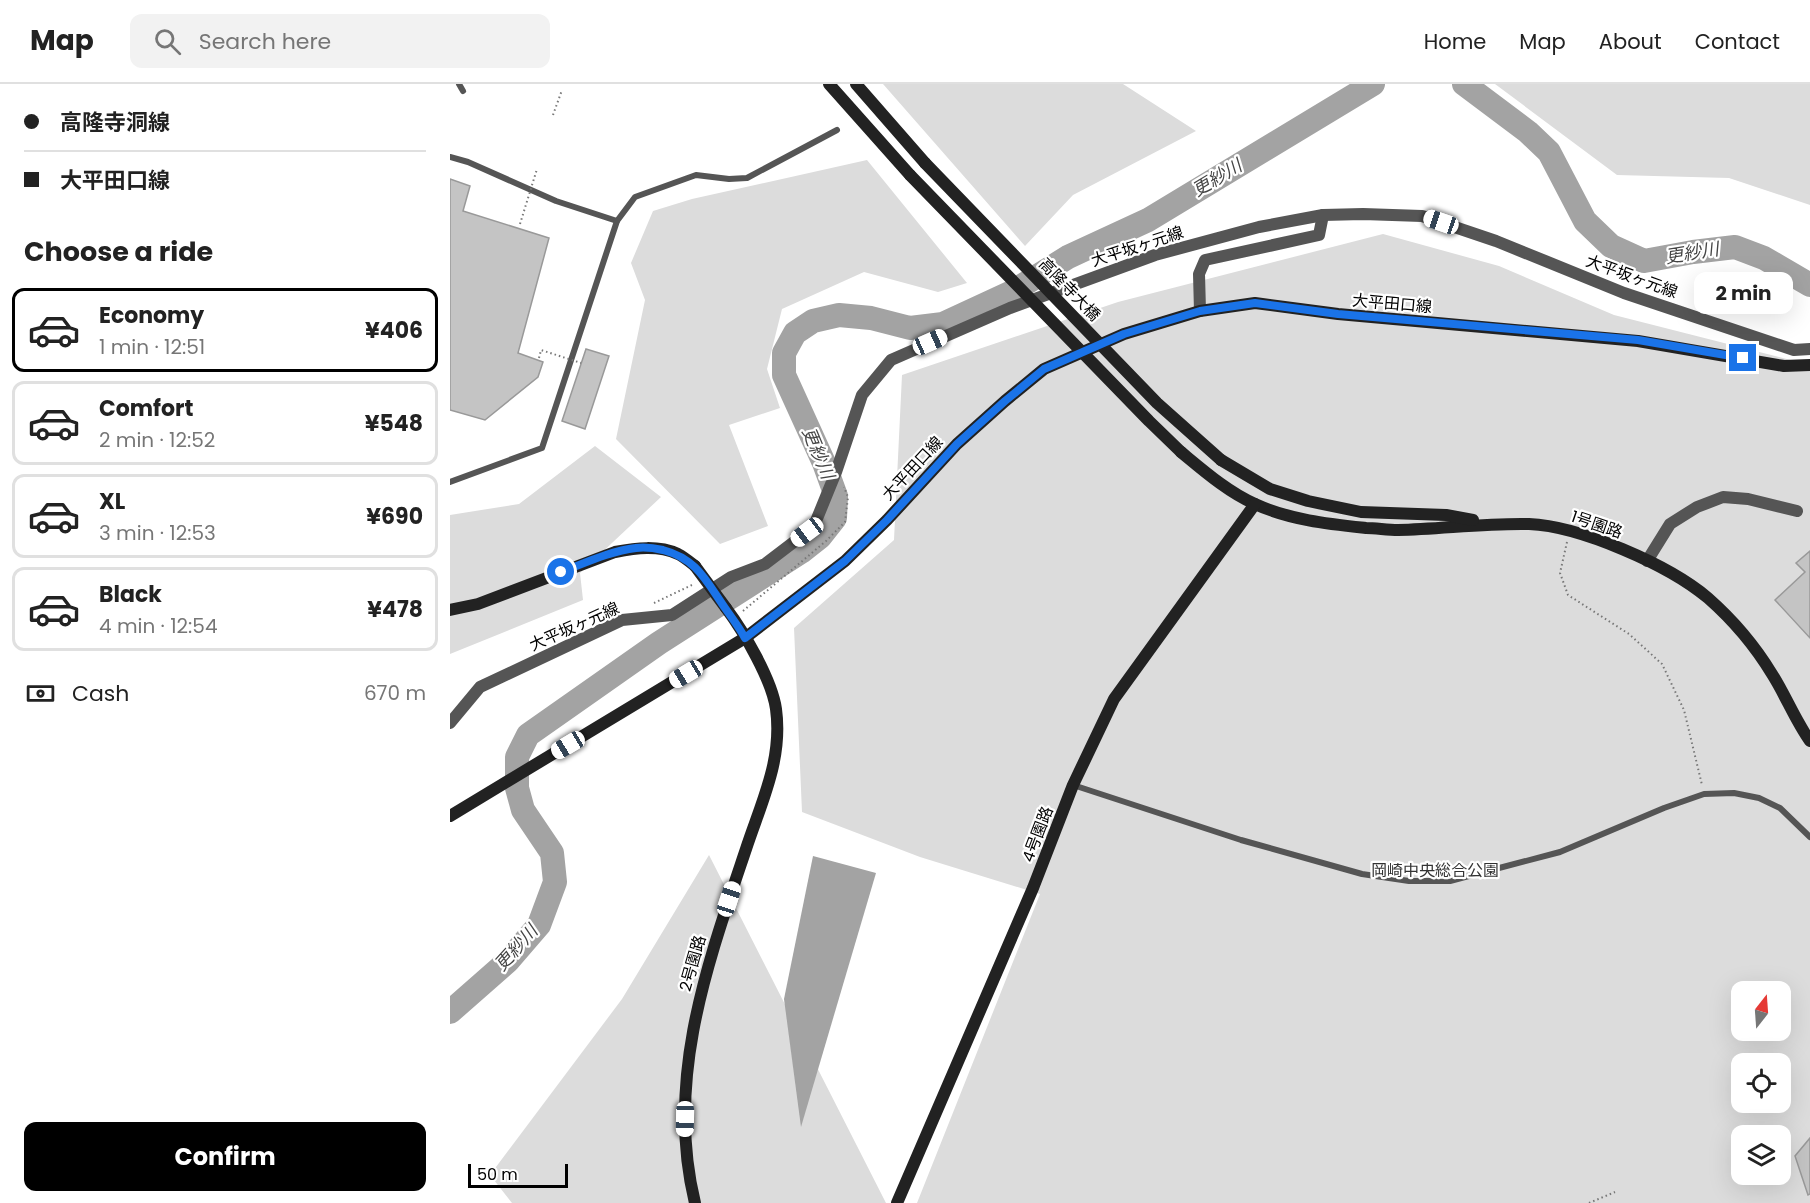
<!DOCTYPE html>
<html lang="en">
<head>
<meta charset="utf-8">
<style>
	:root { --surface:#fff; --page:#f2f2f2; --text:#222; --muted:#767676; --line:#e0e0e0; --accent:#000 }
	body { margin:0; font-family:Poppins,"Noto Sans JP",sans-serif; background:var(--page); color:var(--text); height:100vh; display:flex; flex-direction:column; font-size:22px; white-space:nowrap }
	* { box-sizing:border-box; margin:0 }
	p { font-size:20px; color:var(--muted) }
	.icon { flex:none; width:33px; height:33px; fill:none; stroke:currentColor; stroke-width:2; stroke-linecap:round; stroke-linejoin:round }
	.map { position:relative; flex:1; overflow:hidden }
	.side { display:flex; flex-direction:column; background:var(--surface); width:450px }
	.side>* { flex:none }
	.hud { display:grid; align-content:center; height:132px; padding:0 24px; background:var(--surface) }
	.needle { width:39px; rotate:17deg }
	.fabs { position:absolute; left:1281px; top:897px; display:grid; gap:12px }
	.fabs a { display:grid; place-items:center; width:60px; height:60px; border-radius:12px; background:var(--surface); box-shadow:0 6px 24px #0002; font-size:30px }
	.scale { position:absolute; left:18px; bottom:15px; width:100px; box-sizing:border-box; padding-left:6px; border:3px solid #000; border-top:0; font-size:16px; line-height:21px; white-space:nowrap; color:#000; -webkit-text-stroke:4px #fff; paint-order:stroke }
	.end { position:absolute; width:27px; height:27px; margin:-14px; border:8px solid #1a73e8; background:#fff; box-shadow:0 0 0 3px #fff }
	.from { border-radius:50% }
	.bubble { position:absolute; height:42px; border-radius:12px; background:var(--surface); box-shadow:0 6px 24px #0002; font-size:20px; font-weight:700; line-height:42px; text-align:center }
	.car { position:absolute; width:18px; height:36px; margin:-18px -9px; border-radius:8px; box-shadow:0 0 4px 2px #0007; background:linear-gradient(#fff 24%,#345 0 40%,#fff 0 76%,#345 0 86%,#fff 0) }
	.hud b { display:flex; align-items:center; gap:21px; height:57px; font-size:22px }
	.hud b+b { border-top:2px solid var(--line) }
	.hud i { width:15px; height:15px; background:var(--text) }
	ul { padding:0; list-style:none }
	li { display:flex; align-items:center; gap:18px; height:84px; margin:0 12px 9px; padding:0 12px; border:3px solid var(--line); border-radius:12px }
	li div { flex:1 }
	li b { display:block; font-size:22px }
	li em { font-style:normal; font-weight:700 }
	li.current { border-color:var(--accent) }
	li>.icon { width:54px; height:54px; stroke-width:1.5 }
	h2 { padding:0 24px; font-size:27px; line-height:72px }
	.pay { display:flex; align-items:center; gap:15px; height:66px; padding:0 24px; font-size:22px }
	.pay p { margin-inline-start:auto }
	.action { display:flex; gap:12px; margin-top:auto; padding:12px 24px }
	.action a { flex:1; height:69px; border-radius:12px; background:var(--accent); color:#fff; font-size:24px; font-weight:700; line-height:69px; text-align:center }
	header { display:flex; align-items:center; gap:36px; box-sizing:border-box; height:84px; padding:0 30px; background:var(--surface); border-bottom:2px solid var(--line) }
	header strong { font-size:28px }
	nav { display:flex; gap:33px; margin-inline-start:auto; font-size:21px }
	.search { width:420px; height:54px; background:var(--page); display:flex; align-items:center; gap:15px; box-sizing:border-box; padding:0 21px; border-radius:12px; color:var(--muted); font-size:22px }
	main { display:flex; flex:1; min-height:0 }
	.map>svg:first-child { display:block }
</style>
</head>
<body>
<header>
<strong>Map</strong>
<div class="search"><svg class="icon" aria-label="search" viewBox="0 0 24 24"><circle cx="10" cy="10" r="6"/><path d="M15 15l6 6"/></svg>Search here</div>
<nav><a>Home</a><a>Map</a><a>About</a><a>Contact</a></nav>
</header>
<main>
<section class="side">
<div class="hud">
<b><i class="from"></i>高隆寺洞線</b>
<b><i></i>大平田口線</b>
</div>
<h2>Choose a ride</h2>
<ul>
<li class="current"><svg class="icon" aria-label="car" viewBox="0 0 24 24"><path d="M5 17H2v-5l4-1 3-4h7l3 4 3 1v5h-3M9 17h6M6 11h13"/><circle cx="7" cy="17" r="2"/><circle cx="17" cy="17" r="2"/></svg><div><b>Economy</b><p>1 min · 12:51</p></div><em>¥406</em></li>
<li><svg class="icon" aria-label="car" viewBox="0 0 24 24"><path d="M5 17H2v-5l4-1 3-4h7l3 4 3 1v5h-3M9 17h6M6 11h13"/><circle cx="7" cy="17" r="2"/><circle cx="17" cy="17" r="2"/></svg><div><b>Comfort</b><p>2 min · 12:52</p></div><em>¥548</em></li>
<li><svg class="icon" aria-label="car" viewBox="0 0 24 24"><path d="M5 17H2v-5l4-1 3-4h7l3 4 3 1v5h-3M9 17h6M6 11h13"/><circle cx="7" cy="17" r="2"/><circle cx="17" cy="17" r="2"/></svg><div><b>XL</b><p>3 min · 12:53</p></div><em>¥690</em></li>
<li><svg class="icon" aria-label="car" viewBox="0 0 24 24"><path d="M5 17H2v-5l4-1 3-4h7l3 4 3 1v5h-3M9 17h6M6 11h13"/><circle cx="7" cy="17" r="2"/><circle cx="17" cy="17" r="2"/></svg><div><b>Black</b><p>4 min · 12:54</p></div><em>¥478</em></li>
</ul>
<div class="pay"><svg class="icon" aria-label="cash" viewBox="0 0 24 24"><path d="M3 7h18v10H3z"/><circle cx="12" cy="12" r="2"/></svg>Cash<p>670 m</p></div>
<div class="action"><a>Confirm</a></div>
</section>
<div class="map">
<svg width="1360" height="1119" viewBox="0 0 1360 1119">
	<rect width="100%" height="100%" fill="#fff"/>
	<g fill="#dcdcdc" fill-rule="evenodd">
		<polygon points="433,0 673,0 746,47 623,111 575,162"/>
		<polygon points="1045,0 1360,0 1360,121 1279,94 1167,91"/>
		<polygon points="417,76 517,199 488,208 414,188 332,225 317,285 330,324 279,341 318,442 270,460 166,355 195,216 181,179 203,127 242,115"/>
		<path d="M 933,150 L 1049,182 L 1164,231 L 1360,281 L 1360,1119 L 467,1119 L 590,810 L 470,773 L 352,728 L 344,544 L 444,456 L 452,291 L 668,218 ZM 1292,908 L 1330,908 L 1330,946 L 1292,946 ZM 1292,980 L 1330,980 L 1330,1018 L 1292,1018 ZM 1292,1052 L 1330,1052 L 1330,1090 L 1292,1090 Z"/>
		<polygon points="145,362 211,413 130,489 133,516 0,570 0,431 69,420"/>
		<polygon points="259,771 436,1119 62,1119 40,1091 172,915"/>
	</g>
	<polygon fill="#a3a3a3" points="363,772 426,789 351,1043 334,915"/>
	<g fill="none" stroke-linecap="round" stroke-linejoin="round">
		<g stroke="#a3a3a3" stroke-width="24">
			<polyline points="1014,0 1078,48 1099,68 1135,137 1161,162 1194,177 1243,168 1285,163 1314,174 1360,201"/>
			<polyline points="0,928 58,877 89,841 105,798 102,769 73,726 67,704 67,673 78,651 209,559 351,468 370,453 385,434 386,412 374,379 334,291 334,269 345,249 363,237 389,231 421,234 460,244 493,240 560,209 618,173 698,136 923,0"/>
		</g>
	</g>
	<g fill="#c4c4c4" stroke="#999" stroke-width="1.5">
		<polygon points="0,95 20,102 13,127 99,154 68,269 93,278 88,293 35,336 0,326"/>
		<polygon points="136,265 159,272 135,345 112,337"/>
		<polygon points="1360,467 1360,554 1325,516 1355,488 1346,479"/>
		<polygon points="1360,1054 1360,1110 1358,1111 1345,1072"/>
	</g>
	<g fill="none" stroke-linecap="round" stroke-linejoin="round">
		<g stroke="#777" stroke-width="2" stroke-dasharray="1.5 3" stroke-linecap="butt">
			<polyline points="103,31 112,6"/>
			<polyline points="1117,458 1110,489 1118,511 1179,550 1212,580 1234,626 1252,701"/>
			<polyline points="204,519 244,500"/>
			<polyline points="293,527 376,457 395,438 398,413 394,403"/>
			<polyline points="1139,1119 1165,1108"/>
		</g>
		<g stroke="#555" stroke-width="6">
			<polyline points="9,0 13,7"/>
			<polyline points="0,73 18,78 106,117 167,137"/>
			<polyline points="0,398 92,364 167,137 185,113 246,91 279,95 297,94 387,46"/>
			<polyline points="623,701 791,756 912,790 959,797 1000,797 1110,768 1214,724 1254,710 1284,709 1309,714 1330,724 1360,753"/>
		</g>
		<g stroke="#555" stroke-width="12">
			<polyline points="750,227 749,190 755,176 869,151 873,131"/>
			<polyline points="1197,477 1220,440 1247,423 1273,413 1298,415 1347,427"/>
			<polyline points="0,639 30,603 172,536 222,531 281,493 315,480 357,448 366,437 386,388 412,311 441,276 560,224 705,171 809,143 873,131 913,130 972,132 1046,157 1174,209 1344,266 1360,265"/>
		</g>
		<g stroke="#222" stroke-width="12">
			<polyline points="379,0 460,91"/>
			<polyline points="406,0 475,79"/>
			<path d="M 731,368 C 754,387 778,408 805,420 C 840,436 879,440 916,444 C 926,444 937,446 948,446 C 992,445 1035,439 1079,440 C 1130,442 1219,481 1258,514 C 1283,536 1305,562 1322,590 C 1336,612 1345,636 1360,657"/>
			<polyline points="771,376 820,405 858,417 911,428 996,431 1023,436"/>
			<path d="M 0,526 L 28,520 L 165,468 C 186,464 208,461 228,470 C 234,473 240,478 245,482"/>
			<polyline points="0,732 295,554 395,477 437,436 507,360 555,317 594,285 674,250 750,227 805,219 888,230 1188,257 1334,282 1360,281"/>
			<path d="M 245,1119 C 215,996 257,881 296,765 C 311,719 333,676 326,625 C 322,596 294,548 276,524"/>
			<polyline points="447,1119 583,804 623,701 664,615 805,420"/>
		</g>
		<g stroke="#777" stroke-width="2" stroke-dasharray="1.5 3" stroke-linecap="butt">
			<polyline points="70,140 87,85"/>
			<polyline points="89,274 91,266 131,279"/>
		</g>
		<g stroke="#222" stroke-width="12">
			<polyline points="475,79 707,319 771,376"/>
			<polyline points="460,91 699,337 731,368"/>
			<polyline points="245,482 276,524"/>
		</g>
	</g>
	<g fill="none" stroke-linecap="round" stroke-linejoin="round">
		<path stroke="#1a73e8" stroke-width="8" d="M 111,488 C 135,479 160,467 186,464 C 194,463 204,464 213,466 C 247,475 256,497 275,524 C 282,534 289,543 295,554 L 395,477 L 437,436 L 507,360 L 555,317 L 594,285 L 674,250 L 750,227 L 805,219 L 888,230 L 1188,256 L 1293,274"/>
	</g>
	<g text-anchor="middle" stroke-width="4.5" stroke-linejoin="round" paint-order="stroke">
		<g font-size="16" fill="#000" stroke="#fff">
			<text transform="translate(687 162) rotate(-18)" y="6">大平坂ヶ元線</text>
			<text transform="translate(1182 192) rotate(20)" y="6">大平坂ヶ元線</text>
			<text transform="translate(620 205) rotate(46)" y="6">高隆寺大橋</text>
			<text transform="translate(942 219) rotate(5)" y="6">大平田口線</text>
			<text transform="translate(462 384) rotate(-47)" y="6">大平田口線</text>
			<text transform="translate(1147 440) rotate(19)" y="6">1号園路</text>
			<text transform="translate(124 542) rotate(-24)" y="6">大平坂ヶ元線</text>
			<text transform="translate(587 750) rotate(-69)" y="6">4号園路</text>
			<text transform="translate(242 879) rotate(-74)" y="6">2号園路</text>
		</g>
		<g font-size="16" fill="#333" stroke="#fff">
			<text x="985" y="792">岡崎中央総合公園</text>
		</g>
		<g font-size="18" font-style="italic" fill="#444" stroke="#fff">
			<text transform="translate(767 94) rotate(-31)" y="6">更紗川</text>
			<text transform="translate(1242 169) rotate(-9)" y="6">更紗川</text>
			<text transform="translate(368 369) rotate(67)" y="6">更紗川</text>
			<text transform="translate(66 864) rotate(-48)" y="6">更紗川</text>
		</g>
	</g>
</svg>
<div class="fabs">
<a><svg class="needle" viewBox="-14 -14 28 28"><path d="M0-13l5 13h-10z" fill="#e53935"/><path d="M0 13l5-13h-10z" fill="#767676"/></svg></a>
<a><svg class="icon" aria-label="locate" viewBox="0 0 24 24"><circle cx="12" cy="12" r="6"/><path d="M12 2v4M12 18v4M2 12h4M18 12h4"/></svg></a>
<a><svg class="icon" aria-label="layers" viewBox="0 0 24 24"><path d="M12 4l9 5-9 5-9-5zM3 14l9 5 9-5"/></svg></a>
</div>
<div class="scale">50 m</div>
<i class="end from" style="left:111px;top:488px"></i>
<i class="end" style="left:1293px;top:274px"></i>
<div class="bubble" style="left:1244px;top:188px;width:99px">2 min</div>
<i class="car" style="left:991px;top:138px;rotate:289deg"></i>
<i class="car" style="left:480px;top:258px;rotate:66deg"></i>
<i class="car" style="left:357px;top:448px;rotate:233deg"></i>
<i class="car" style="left:236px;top:590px;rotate:239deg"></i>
<i class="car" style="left:118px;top:661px;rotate:239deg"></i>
<i class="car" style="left:279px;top:815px;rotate:18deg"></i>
<i class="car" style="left:235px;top:1035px;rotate:181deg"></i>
</div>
</main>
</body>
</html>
